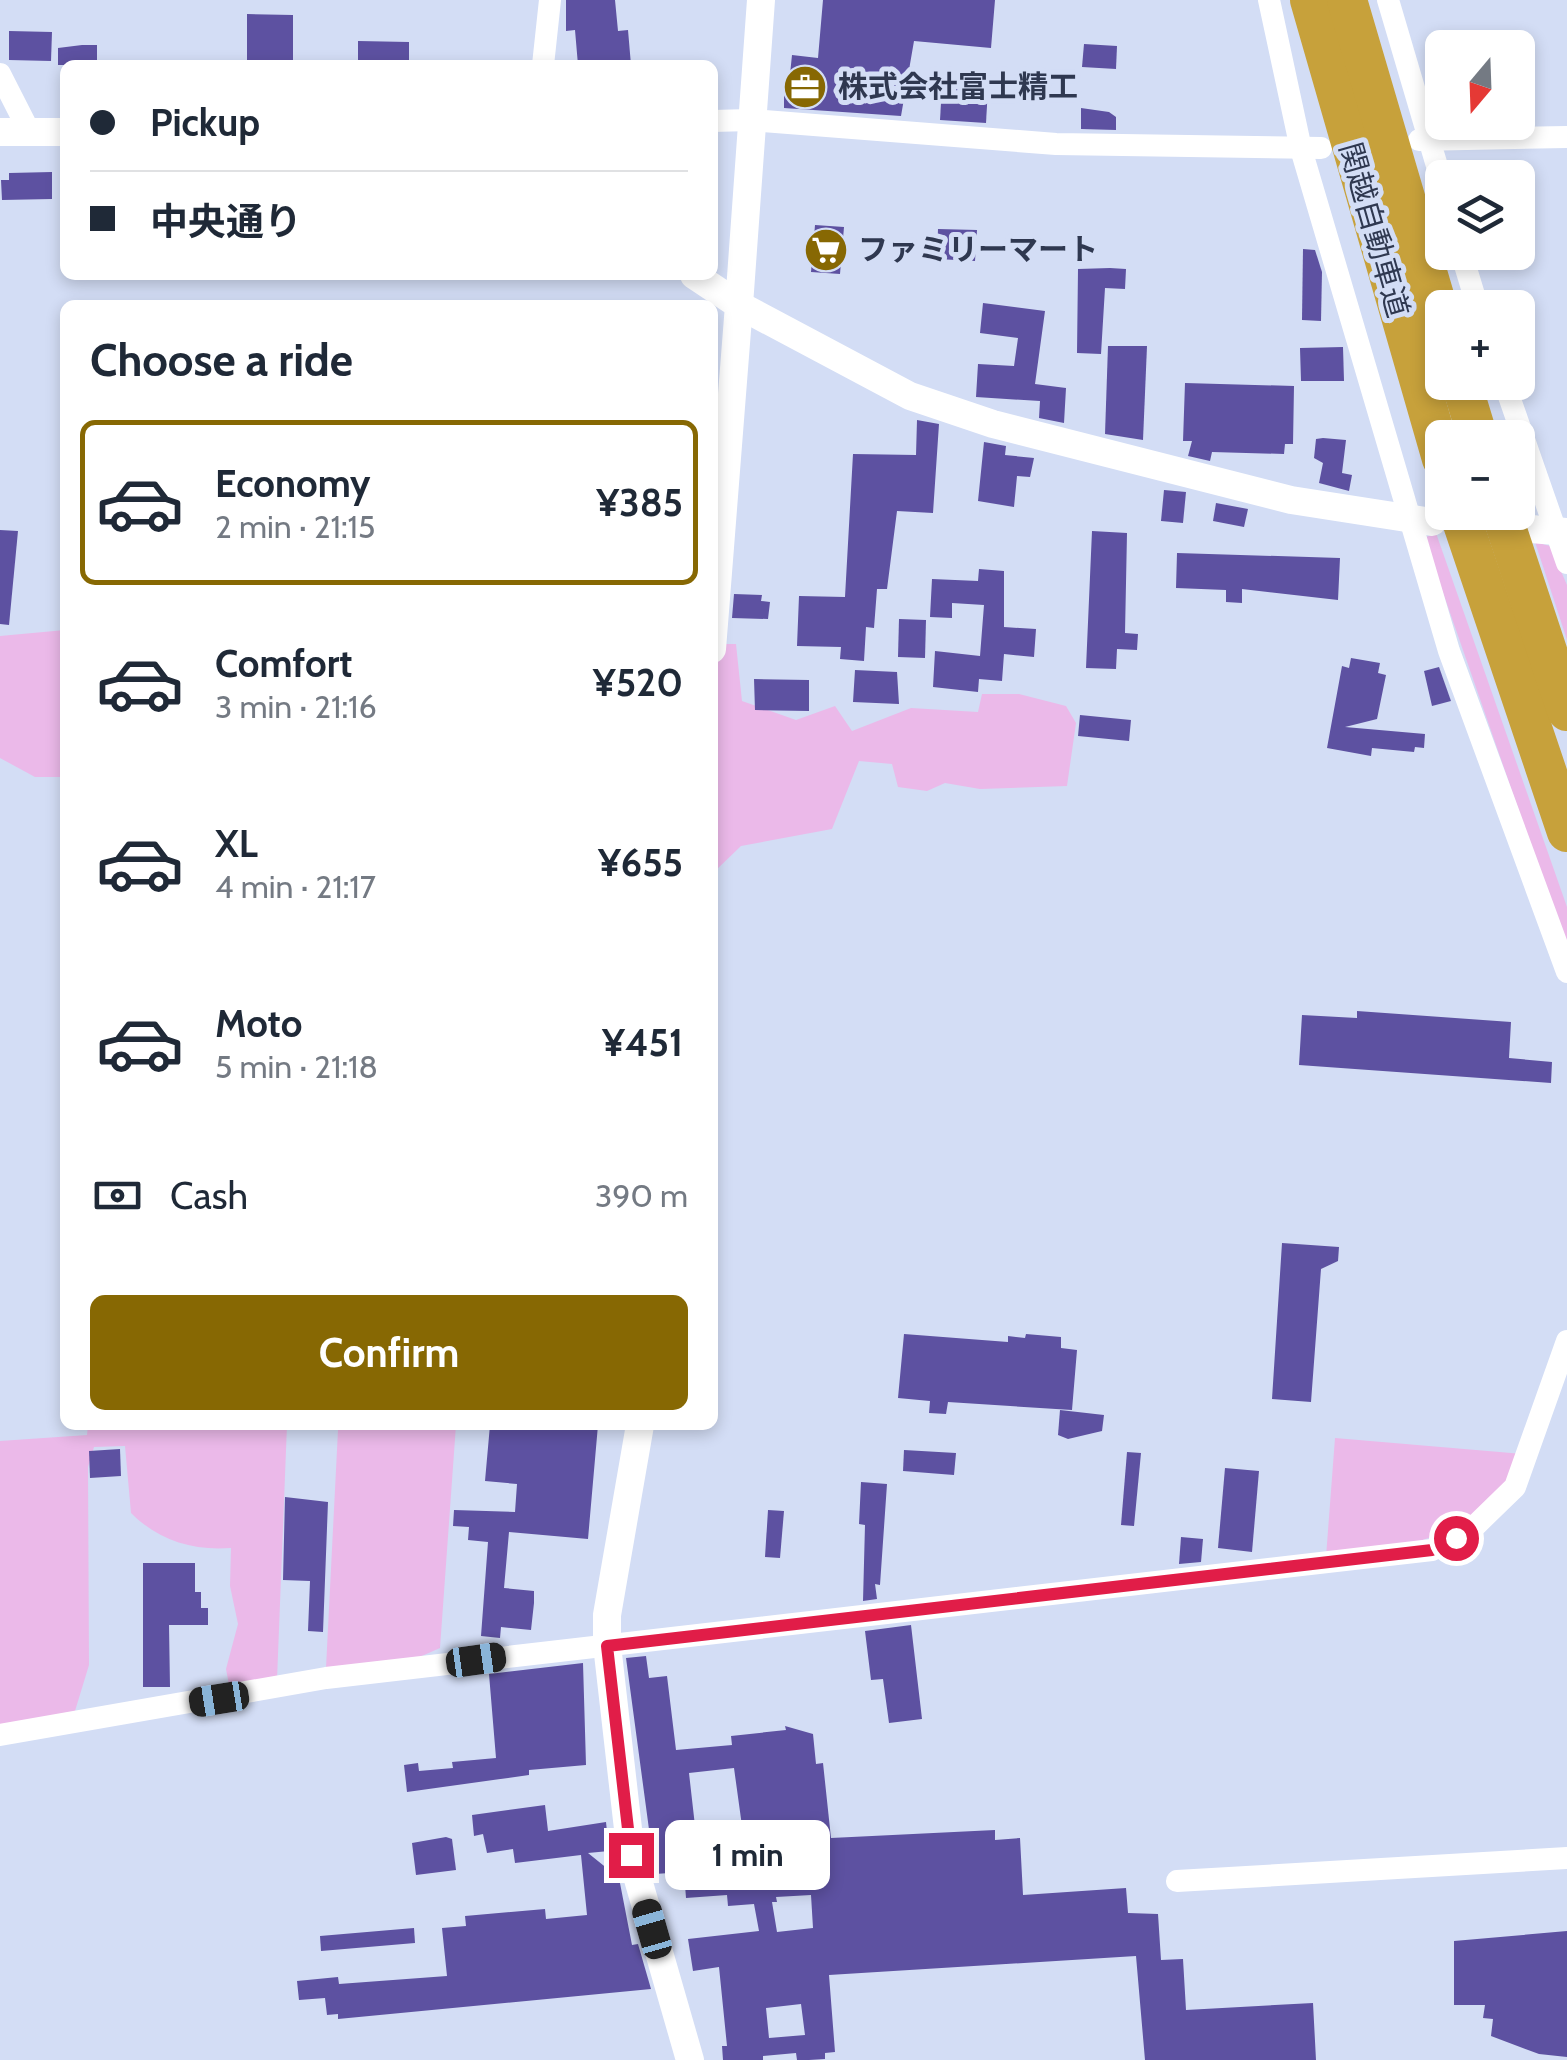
<!DOCTYPE html>
<html lang="en">
<head>
<meta charset="utf-8">
<style>
	:root { --surface:#fff; --page:#f6f6f7; --text:#1f2937; --muted:#747a83; --line:#e0e1e3; --accent:#876803 }
	body { margin:0; font-family:Cabin,"Noto Sans JP",sans-serif; background:var(--page); color:var(--text); height:100vh; display:flex; flex-direction:column; font-size:38px; white-space:nowrap }
	* { box-sizing:border-box; margin:0 }
	p { font-size:32px; color:var(--muted) }
	.icon { flex:none; width:55px; height:55px; fill:none; stroke:currentColor; stroke-width:2; stroke-linecap:round; stroke-linejoin:round }
	.map { position:relative; flex:1; overflow:hidden }
	.panel { position:absolute; left:60px; top:300px; width:658px; height:1130px; display:flex; flex-direction:column; background:var(--surface); border-radius:15px; box-shadow:0 5px 15px #0003 }
	.panel>* { flex:none }
	.hud { position:absolute; left:60px; top:60px; width:658px; height:220px; border-radius:15px; box-shadow:0 5px 15px #0003; display:grid; align-content:center; height:220px; padding:0 30px; background:var(--surface) }
	.needle { width:65px; rotate:199deg }
	.controls { position:absolute; left:1425px; top:30px; display:grid; gap:20px }
	.controls a { display:grid; place-items:center; width:110px; height:110px; border-radius:15px; background:var(--surface); box-shadow:0 5px 15px #0003; font-size:50px }
	.end { position:absolute; width:45px; height:45px; margin:-22px; border:12px solid #e11d48; background:#fff; box-shadow:0 0 0 5px #fff }
	.from { border-radius:50% }
	.bubble { position:absolute; height:70px; border-radius:15px; background:var(--surface); box-shadow:0 5px 15px #0003; font-size:32px; font-weight:700; line-height:70px; text-align:center }
	.car { position:absolute; width:30px; height:60px; margin:-30px -15px; border-radius:12px; box-shadow:0 0 8px 2px #0007; background:linear-gradient(#222 24%,#8ab4d8 0 40%,#222 0 76%,#8ab4d8 0 86%,#222 0) }
	.hud b { display:flex; align-items:center; gap:35px; height:95px; font-size:38px }
	.hud b+b { border-top:2px solid var(--line) }
	.hud i { width:25px; height:25px; background:var(--text) }
	ul { padding:0; list-style:none }
	li { display:flex; align-items:center; gap:30px; height:165px; margin:0 20px 15px; padding:0 10px; border:5px solid transparent; border-radius:15px }
	li div { flex:1 }
	li b { display:block; font-size:38px }
	li em { font-style:normal; font-weight:700 }
	li.active { border-color:var(--accent) }
	li>.icon { width:90px; height:90px; stroke-width:1.5 }
	h2 { padding:0 30px; font-size:45px; line-height:120px }
	.pay { display:flex; align-items:center; gap:25px; height:110px; padding:0 30px; font-size:38px }
	.pay p { margin-inline-start:auto }
	.cta { display:flex; gap:20px; margin-top:auto; padding:20px 30px }
	.cta a { flex:1; height:115px; border-radius:15px; background:var(--accent); color:#fff; font-size:40px; font-weight:700; line-height:115px; text-align:center }
	.map>svg:first-child { display:block }
</style>
</head>
<body>
<div class="map">
<svg width="1567" height="2060" viewBox="0 0 1567 2060">
	<rect width="100%" height="100%" fill="#d3ddf5"/>
	<g fill="#ebb9e9">
		<polygon points="1436,533 1567,907 1567,949 1424,538"/>
		<polygon points="1535,542 1550,546 1567,585 1567,640"/>
		<polygon points="65,630 65,777 35,777 0,758 0,636"/>
		<polygon points="713,644 736,644 742,701 796,720 835,706 852,731 911,708 978,712 982,694 1019,694 1066,706 1076,723 1067,786 980,789 945,783 927,791 898,787 892,764 859,761 832,829 741,846 713,873"/>
		<path d="M 88,1425 L 287,1425 L 277,1680 L 230,1690 L 226,1669 L 238,1624 L 230,1586 L 231,1548 C 192,1551 158,1540 131,1513 L 125,1446 L 94,1447 L 88,1467 L 89,1665 L 75,1711 L 0,1726 L 0,1441 L 87,1435 Z"/>
		<polygon points="333,1425 456,1425 440,1648 415,1659 326,1668 338,1430"/>
		<path d="M 1335,1438 L 1523,1454 C 1477,1542 1415,1544 1326,1557 Z"/>
	</g>
	<g fill="#5d51a1" fill-rule="evenodd">
		<polygon points="566,0 615,0 618,31 628,30 631,65 578,65 575,30 566,31"/>
		<polygon points="823,0 995,0 991,48 914,41 901,116 784,108 784,83 789,84 792,55 818,58"/>
		<polygon points="247,14 293,15 293,65 247,65"/>
		<polygon points="9,31 52,32 51,61 9,60"/>
		<polygon points="358,41 409,42 409,65 358,65"/>
		<polygon points="1084,44 1117,46 1116,69 1082,67"/>
		<polygon points="82,45 97,45 97,65 58,65 58,48"/>
		<polygon points="942,86 988,88 986,123 940,120"/>
		<polygon points="1081,108 1109,112 1116,117 1116,130 1081,129"/>
		<polygon points="52,172 52,199 2,200 1,180 9,180 9,173"/>
		<polygon points="815,225 844,227 840,274 811,272"/>
		<polygon points="938,229 977,230 975,261 937,259"/>
		<polygon points="1303,249 1315,250 1322,272 1321,321 1302,320"/>
		<polygon points="1110,268 1126,269 1125,289 1105,288 1101,354 1077,353 1078,269"/>
		<polygon points="983,303 1045,311 1035,384 1066,388 1064,423 1039,418 1040,401 976,397 978,364 1014,366 1018,338 980,333"/>
		<polygon points="1108,346 1147,346 1143,440 1105,434"/>
		<polygon points="1343,347 1344,381 1301,381 1300,348"/>
		<polygon points="1185,383 1294,386 1293,444 1285,444 1284,454 1212,452 1210,461 1188,456 1192,441 1183,441"/>
		<polygon points="917,420 939,424 933,513 897,511 887,589 877,589 874,628 866,627 864,661 840,659 841,647 797,646 799,596 845,597 853,454 916,455"/>
		<polygon points="1323,438 1346,440 1342,473 1352,475 1349,491 1319,483 1323,463 1314,458 1316,439"/>
		<polygon points="984,442 1006,446 1005,455 1034,458 1030,477 1017,476 1014,507 978,501"/>
		<polygon points="1164,490 1186,492 1183,523 1161,521"/>
		<polygon points="1216,503 1248,509 1244,527 1213,521"/>
		<polygon points="0,530 18,531 9,625 0,624"/>
		<polygon points="1092,531 1127,533 1125,633 1138,634 1137,650 1117,649 1116,669 1086,668"/>
		<polygon points="1177,553 1340,558 1338,600 1242,589 1242,603 1226,602 1226,590 1176,588"/>
		<polygon points="979,569 1004,571 1004,627 1036,629 1034,657 1004,654 1002,681 979,679 978,692 933,687 935,651 980,656 984,605 952,603 952,618 930,617 932,579 978,581"/>
		<polygon points="734,594 762,595 761,601 770,602 768,619 732,618"/>
		<polygon points="899,619 926,620 925,658 898,657"/>
		<polygon points="1351,658 1380,663 1378,673 1386,675 1377,719 1345,727 1425,734 1424,748 1415,747 1414,752 1372,748 1371,756 1327,748 1342,666 1349,668"/>
		<polygon points="1439,667 1451,701 1432,706 1424,671"/>
		<polygon points="855,670 897,672 899,704 853,702"/>
		<polygon points="754,679 809,680 809,711 755,710"/>
		<polygon points="1080,715 1131,720 1129,741 1078,736"/>
		<polygon points="1357,1011 1511,1022 1509,1058 1552,1062 1551,1083 1299,1065 1302,1015 1357,1018"/>
		<polygon points="1282,1243 1339,1247 1338,1261 1321,1269 1311,1402 1272,1399"/>
		<polygon points="904,1334 1008,1342 1008,1336 1025,1338 1026,1334 1061,1337 1061,1348 1077,1350 1072,1410 948,1402 946,1414 929,1413 930,1401 898,1398"/>
		<polygon points="1060,1410 1104,1415 1102,1431 1068,1439 1058,1435"/>
		<polygon points="490,1425 598,1425 588,1539 509,1532 504,1588 534,1591 534,1603 531,1630 501,1627 500,1638 481,1636 488,1542 468,1540 469,1527 453,1526 454,1510 515,1512 517,1484 485,1481"/>
		<polygon points="120,1449 121,1476 90,1478 89,1451"/>
		<polygon points="904,1450 956,1453 954,1475 903,1471"/>
		<polygon points="1127,1452 1141,1453 1134,1526 1121,1525"/>
		<polygon points="1225,1468 1259,1471 1252,1552 1218,1548"/>
		<polygon points="861,1482 887,1484 880,1585 875,1584 877,1599 863,1601 865,1525 859,1524"/>
		<polygon points="285,1497 328,1502 323,1632 308,1631 310,1581 283,1580"/>
		<polygon points="768,1510 784,1511 780,1558 765,1557"/>
		<polygon points="1181,1537 1203,1539 1201,1562 1179,1564"/>
		<polygon points="143,1563 195,1563 195,1592 201,1592 201,1608 208,1608 208,1625 169,1625 170,1687 143,1687"/>
		<polygon points="911,1625 922,1719 889,1723 883,1679 871,1680 865,1631"/>
		<path d="M 646,1656 L 649,1678 L 667,1676 L 676,1750 L 732,1745 L 731,1736 L 786,1730 L 785,1726 L 813,1734 L 816,1764 L 823,1763 L 831,1838 L 995,1830 L 995,1840 L 1020,1838 L 1023,1895 L 1126,1888 L 1128,1913 L 1158,1914 L 1161,1960 L 1183,1959 L 1186,2010 L 1313,2003 L 1316,2060 L 1145,2060 L 1136,1956 L 829,1975 L 835,2052 L 825,2053 L 825,2059 L 809,2060 L 797,2060 L 796,2053 L 763,2056 L 763,2060 L 723,2060 L 722,2046 L 727,2046 L 719,1967 L 693,1971 L 688,1939 L 759,1931 L 754,1904 L 728,1906 L 727,1895 L 686,1898 L 684,1872 L 655,1874 L 626,1658 ZM 734,1768 L 742,1826 L 695,1826 L 689,1773 ZM 802,1833 L 805,1873 L 774,1875 L 771,1837 ZM 811,1895 L 813,1928 L 777,1932 L 772,1902 L 777,1902 L 776,1897 ZM 801,2004 L 805,2035 L 769,2038 L 766,2008 Z"/>
		<polygon points="583,1663 586,1765 529,1770 529,1775 407,1792 404,1765 418,1763 419,1771 453,1768 452,1762 496,1758 489,1674"/>
		<polygon points="545,1805 548,1831 606,1822 609,1851 588,1853 619,1878 632,1945 638,1944 651,1989 338,2019 338,2014 327,2015 325,1998 299,2000 297,1981 338,1977 339,1984 447,1976 442,1928 466,1926 465,1916 545,1909 546,1919 587,1915 581,1855 515,1863 513,1849 487,1853 483,1834 474,1836 472,1815"/>
		<polygon points="446,1837 452,1839 456,1870 416,1875 412,1843"/>
		<polygon points="414,1928 415,1943 321,1951 320,1936"/>
		<polygon points="1567,1931 1567,2057 1539,2054 1491,2036 1493,2019 1483,2018 1485,2005 1454,2005 1454,1941"/>
	</g>
	<g fill="none" stroke-linecap="round" stroke-linejoin="round">
		<g stroke="#fff" stroke-width="22">
			<polyline points="1269,0 1301,149 1449,651 1567,972"/>
			<polyline points="1388,0 1442,183"/>
			<polyline points="543,65 550,0"/>
			<polyline points="0,74 30,133"/>
			<polyline points="712,121 751,120 1056,144 1321,148"/>
			<polyline points="1419,140 1567,137"/>
			<polyline points="1461,252 1478,308"/>
			<polyline points="1504,382 1567,563"/>
			<polyline points="0,1735 326,1678 1432,1550 1477,1524 1515,1487 1567,1341"/>
			<polyline points="1177,1881 1567,1858"/>
		</g>
		<g stroke="#fff" stroke-width="28">
			<polyline points="761,0 739,305 910,396 993,424 1291,500 1432,522"/>
			<polyline points="0,132 65,132"/>
			<polyline points="694,275 739,305 712,649"/>
			<polyline points="1531,529 1567,532"/>
			<polyline points="640,1425 607,1615 607,1645 631,1855 690,2060"/>
		</g>
		<g stroke="#c7a13b" stroke-width="40">
			<polyline points="1310,0 1442,459"/>
			<polyline points="1347,0 1442,323"/>
			<polyline points="1461,382 1478,438"/>
			<polyline points="1459,512 1567,832"/>
			<polyline points="1501,512 1567,711"/>
		</g>
	</g>
	<g fill="none" stroke-linecap="round" stroke-linejoin="round">
		<polyline stroke="#e11d48" stroke-width="12" points="631,1855 607,1646 1432,1550 1456,1538"/>
	</g>
	<defs>
		<g id="office-disc" transform="scale(2.25)"><circle r="9.5" fill="#876803" stroke="#d3ddf5"/><path d="M-6-3h4V-5.5h4V-3h4V5H-6ZM-1-4.5V-3h2v-1.5ZM-6 0V1H6V0Z" fill="#fff"/></g>
		<g id="supermarket-disc" transform="scale(2.25)"><circle r="9.5" fill="#876803" stroke="#d3ddf5"/><path d="M-6-5.5h2.5l.6 2H6L4.5 2H-2.5L-4.4-4H-6ZM-1.5 3.2a1.3 1.3 0 1 0 .1 0ZM3 3.2a1.3 1.3 0 1 0 .1 0Z" fill="#fff"/></g>
	</defs>
	<g fill-rule="evenodd">
		<use href="#office-disc" x="805" y="87"/>
		<use href="#supermarket-disc" x="826" y="250"/>
	</g>
	<g text-anchor="middle" stroke-width="10" stroke-linejoin="round" paint-order="stroke">
		<g font-size="30" font-weight="bold" fill="#2f3850" stroke="#d3ddf5" text-anchor="start">
			<text x="838" y="97">株式会社富士精工</text>
			<text x="858" y="260">ファミリーマート</text>
		</g>
		<g font-size="30" fill="#2f3850" stroke="#d3ddf5">
			<text transform="translate(1374 230) rotate(74)" y="10">関越自動車道</text>
		</g>
	</g>
</svg>
<div class="controls">
<a><svg class="needle" viewBox="-14 -14 28 28"><path d="M0-13l5 13h-10z" fill="#e53935"/><path d="M0 13l5-13h-10z" fill="#747a83"/></svg></a>
<a><svg class="icon" aria-label="layers" viewBox="0 0 24 24"><path d="M12 4l9 5-9 5-9-5zM3 14l9 5 9-5"/></svg></a>
<a>+</a>
<a>−</a>
</div>
<i class="end from" style="left:1456px;top:1538px"></i>
<i class="end" style="left:631px;top:1855px"></i>
<div class="bubble" style="left:665px;top:1820px;width:165px">1 min</div>
<i class="car" style="left:476px;top:1660px;rotate:82deg"></i>
<i class="car" style="left:219px;top:1699px;rotate:261deg"></i>
<i class="car" style="left:652px;top:1929px;rotate:344deg"></i>
<div class="hud">
<b><i class="from"></i>Pickup</b>
<b><i></i>中央通り</b>
</div>
<section class="panel">
<h2>Choose a ride</h2>
<ul>
<li class="active"><svg class="icon" aria-label="car" viewBox="0 0 24 24"><path d="M5 17H2v-5l4-1 3-4h7l3 4 3 1v5h-3M9 17h6M6 11h13"/><circle cx="7" cy="17" r="2"/><circle cx="17" cy="17" r="2"/></svg><div><b>Economy</b><p>2 min · 21:15</p></div><em>¥385</em></li>
<li><svg class="icon" aria-label="car" viewBox="0 0 24 24"><path d="M5 17H2v-5l4-1 3-4h7l3 4 3 1v5h-3M9 17h6M6 11h13"/><circle cx="7" cy="17" r="2"/><circle cx="17" cy="17" r="2"/></svg><div><b>Comfort</b><p>3 min · 21:16</p></div><em>¥520</em></li>
<li><svg class="icon" aria-label="car" viewBox="0 0 24 24"><path d="M5 17H2v-5l4-1 3-4h7l3 4 3 1v5h-3M9 17h6M6 11h13"/><circle cx="7" cy="17" r="2"/><circle cx="17" cy="17" r="2"/></svg><div><b>XL</b><p>4 min · 21:17</p></div><em>¥655</em></li>
<li><svg class="icon" aria-label="car" viewBox="0 0 24 24"><path d="M5 17H2v-5l4-1 3-4h7l3 4 3 1v5h-3M9 17h6M6 11h13"/><circle cx="7" cy="17" r="2"/><circle cx="17" cy="17" r="2"/></svg><div><b>Moto</b><p>5 min · 21:18</p></div><em>¥451</em></li>
</ul>
<div class="pay"><svg class="icon" aria-label="cash" viewBox="0 0 24 24"><path d="M3 7h18v10H3z"/><circle cx="12" cy="12" r="2"/></svg>Cash<p>390 m</p></div>
<div class="cta"><a>Confirm</a></div>
</section>
</div>
</body>
</html>
